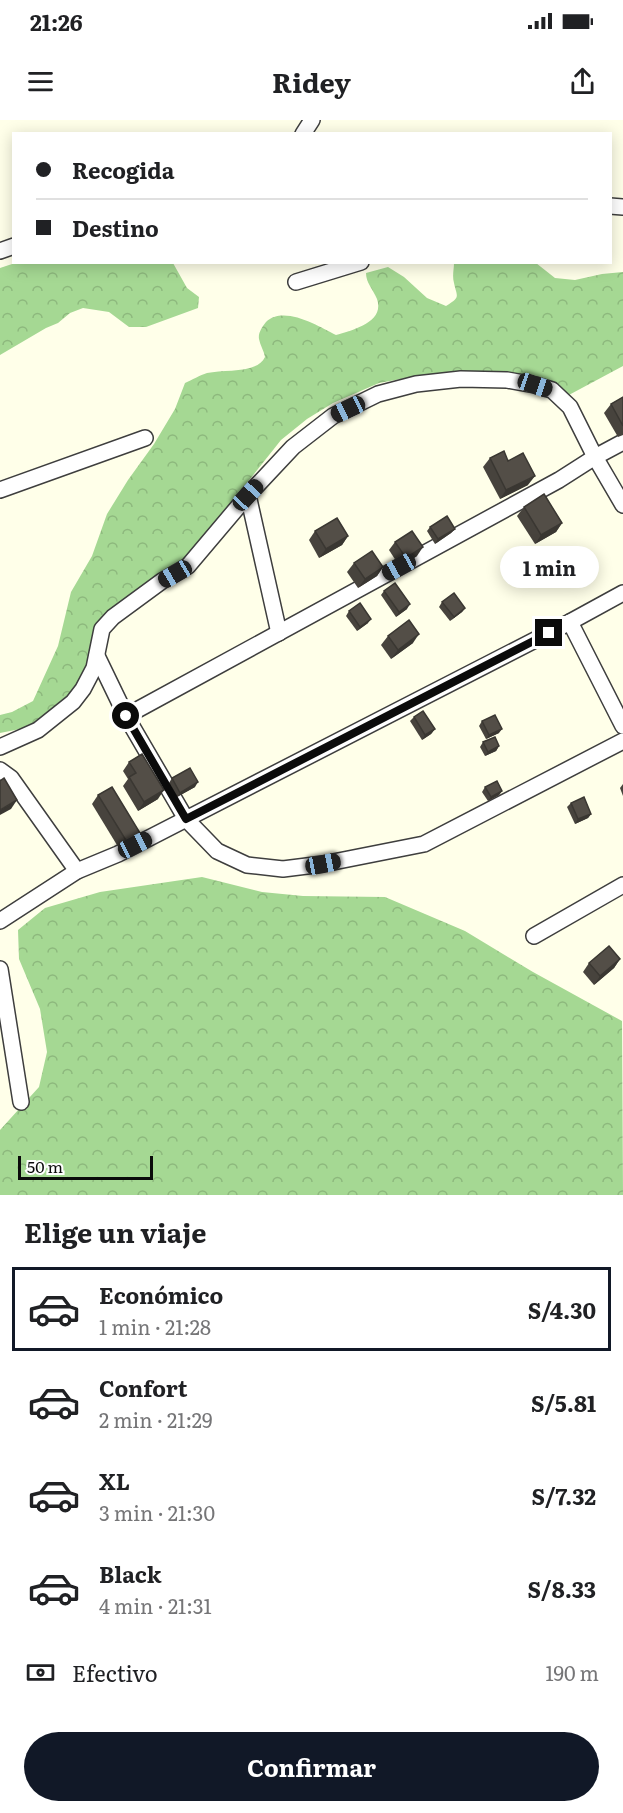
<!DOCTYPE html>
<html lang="es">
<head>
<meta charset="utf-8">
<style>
	:root { --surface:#fff; --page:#f2f2f2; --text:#202124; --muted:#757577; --line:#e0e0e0; --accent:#111827 }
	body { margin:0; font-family:Literata,serif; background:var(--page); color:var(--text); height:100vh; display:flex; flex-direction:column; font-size:22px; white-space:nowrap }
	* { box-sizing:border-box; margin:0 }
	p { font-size:20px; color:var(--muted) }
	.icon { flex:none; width:33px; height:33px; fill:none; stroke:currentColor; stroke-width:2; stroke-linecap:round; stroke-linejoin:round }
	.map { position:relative; height:1075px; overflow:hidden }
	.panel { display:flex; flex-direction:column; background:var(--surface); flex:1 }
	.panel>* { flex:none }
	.hud { position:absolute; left:12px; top:12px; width:600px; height:132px; border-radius:0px; box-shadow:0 3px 15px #0003; display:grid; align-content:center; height:132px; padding:0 24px; background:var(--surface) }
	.scale { position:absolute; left:18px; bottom:15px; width:135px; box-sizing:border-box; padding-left:6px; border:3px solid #0b0b0b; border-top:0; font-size:16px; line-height:21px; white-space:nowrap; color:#0b0b0b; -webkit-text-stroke:4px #fff; paint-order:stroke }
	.end { position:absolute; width:27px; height:27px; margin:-14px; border:8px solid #0b0b0b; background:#fff; box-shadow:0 0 0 3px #fff }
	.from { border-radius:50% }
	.bubble { position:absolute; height:42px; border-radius:21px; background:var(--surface); box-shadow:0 3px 15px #0003; font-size:20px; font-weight:700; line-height:42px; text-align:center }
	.car { position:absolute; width:18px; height:36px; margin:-18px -9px; border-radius:8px; box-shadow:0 0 4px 2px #0007; background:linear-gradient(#222 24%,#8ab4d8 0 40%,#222 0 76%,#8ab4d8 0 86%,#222 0) }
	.hud b { display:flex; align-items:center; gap:21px; height:57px; font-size:22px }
	.hud b+b { border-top:2px solid var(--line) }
	.hud i { width:15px; height:15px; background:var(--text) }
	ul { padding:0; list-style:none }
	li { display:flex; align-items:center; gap:18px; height:84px; margin:0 12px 9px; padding:0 12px; border:3px solid transparent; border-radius:0px }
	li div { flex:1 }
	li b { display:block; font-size:22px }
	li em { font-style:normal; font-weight:700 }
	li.selected { border-color:var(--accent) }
	li>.icon { width:54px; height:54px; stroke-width:1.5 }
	h2 { padding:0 24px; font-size:27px; line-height:72px }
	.pay { display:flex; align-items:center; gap:15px; height:66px; padding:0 24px; font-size:22px }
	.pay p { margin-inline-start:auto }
	.primary-button { display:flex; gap:12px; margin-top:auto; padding:12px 24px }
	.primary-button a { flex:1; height:69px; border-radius:36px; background:var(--accent); color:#fff; font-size:24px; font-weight:700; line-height:69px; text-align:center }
	.status { display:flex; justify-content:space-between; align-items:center; height:42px; padding:0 30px; background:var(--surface); direction:ltr }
	.status svg { height:16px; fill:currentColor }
	header { display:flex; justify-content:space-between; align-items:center; height:78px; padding:0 24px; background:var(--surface); font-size:27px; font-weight:700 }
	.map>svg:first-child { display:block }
</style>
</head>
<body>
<div class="status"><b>21:26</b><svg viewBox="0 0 49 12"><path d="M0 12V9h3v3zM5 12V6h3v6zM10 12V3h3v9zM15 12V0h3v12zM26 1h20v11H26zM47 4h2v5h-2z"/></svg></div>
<header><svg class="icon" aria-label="menu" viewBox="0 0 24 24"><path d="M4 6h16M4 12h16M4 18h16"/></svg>Ridey<svg class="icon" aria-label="share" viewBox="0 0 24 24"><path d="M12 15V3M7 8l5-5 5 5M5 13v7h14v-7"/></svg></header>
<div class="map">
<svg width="623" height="1075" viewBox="0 0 623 1075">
	<defs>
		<pattern id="forest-crowns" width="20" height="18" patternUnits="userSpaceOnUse" patternTransform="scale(1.5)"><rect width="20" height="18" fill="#a5d893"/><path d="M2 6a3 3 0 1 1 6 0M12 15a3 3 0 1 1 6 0" fill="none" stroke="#8db87d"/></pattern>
	</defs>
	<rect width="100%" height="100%" fill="#ffffe9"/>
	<g fill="url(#forest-crowns)">
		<polygon points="15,143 173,143 187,168 199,177 198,188 146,207 129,207 109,192 83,188 70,193 58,203 46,208 0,235 0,148"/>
		<path d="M 454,143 L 536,143 L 555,158 L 575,160 L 602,154 L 623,152 L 623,246 L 567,276 L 494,254 L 428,254 L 379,263 L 333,283 L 307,299 L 281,320 L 242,369 L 206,428 L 107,507 L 80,578 L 50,603 L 0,613 L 0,595 L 12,592 L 33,581 L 58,526 L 71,472 L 92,436 L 107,394 L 128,360 L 154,324 L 175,289 L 185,263 C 192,260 200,255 207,253 C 225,249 257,254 265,237 C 264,231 260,225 259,219 C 258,213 262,207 266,202 C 284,185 318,206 336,215 C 353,210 385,202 377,179 C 373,169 366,163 366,153 L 388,147 L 404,157 L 427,178 L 446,186 C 461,177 457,177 454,163 C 452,156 454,149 454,143 Z"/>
		<polygon points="202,757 262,772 303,776 385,777 465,811 533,852 622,901 623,1075 0,1075 0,1010 39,967 47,932 40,889 19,839 18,810 45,788 100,772"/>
	</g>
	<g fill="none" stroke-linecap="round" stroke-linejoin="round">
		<g stroke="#3e3e3e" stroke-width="18">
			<g id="street">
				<polyline points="303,14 312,0"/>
				<polyline points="610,86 623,87"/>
				<polyline points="0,131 14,126"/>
				<polyline points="296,162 361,142"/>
				<polyline points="0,370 145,318"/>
				<polyline points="248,375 279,513"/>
				<polyline points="570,502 623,606"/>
				<polyline points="97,536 126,596 186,699 217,731 247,745 283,749 323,744 424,724 623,621"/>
				<polyline points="126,596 559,360 595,337 623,322"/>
				<polyline points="0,627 38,610 73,582 83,569 94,548 102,509 113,497 162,461 188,446 248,375 293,327 333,296 378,274 416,264 461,259 507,260 535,265 552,270 570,287 595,337 623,385"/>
				<polyline points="0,650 11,658 77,751"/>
				<polyline points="0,801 77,751 118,734 570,502 623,473"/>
				<polyline points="534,816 623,765"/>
				<polyline points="0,849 21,982"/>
			</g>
		</g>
		<use href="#street" stroke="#fff" stroke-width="15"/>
	</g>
	<g fill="#47433d">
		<polygon points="623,277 623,315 618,317 604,293 611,284"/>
		<polygon points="490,338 508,341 528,365 500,379 483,347"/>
		<polygon points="524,387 562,403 556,412 535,424 517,396"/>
		<polygon points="430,407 455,409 451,413 435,424 427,411"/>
		<polygon points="315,411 348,416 342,425 319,438 309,420"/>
		<polygon points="395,422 417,436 400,447 389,430"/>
		<polygon points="354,443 383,447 377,456 358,468 347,452"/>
		<polygon points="384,471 407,489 396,497 381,475"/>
		<polygon points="442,482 465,488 462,492 450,501 439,487"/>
		<polygon points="349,491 368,503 357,511 346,496"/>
		<polygon points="388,516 413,523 391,539 381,525"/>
		<polygon points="414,597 435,609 431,614 422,620 410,601"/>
		<polygon points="482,601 499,613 486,619 479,606"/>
		<polygon points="483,622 499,626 496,631 485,636 480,627"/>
		<polygon points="129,642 158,679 138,691 123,666 128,659 123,651"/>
		<polygon points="172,658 195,667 177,677 169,663"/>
		<polygon points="623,664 623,676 620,668"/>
		<polygon points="485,667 502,671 499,675 488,681 482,672"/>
		<polygon points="98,675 134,722 120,730 92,684"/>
		<polygon points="571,683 591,694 588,698 575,704 567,687"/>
		<polygon points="620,839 614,848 594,865 583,852 589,843"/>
	</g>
	<g fill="#3a3732">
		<polygon points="535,356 528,365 500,379 506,370"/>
		<polygon points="562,403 556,412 535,424 541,415"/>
		<polygon points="455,409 451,413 435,424 438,419"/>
		<polygon points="348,416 342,425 319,438 326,429"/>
		<polygon points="423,427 417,436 400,447 406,438"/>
		<polygon points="383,447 377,456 358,468 365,459"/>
		<polygon points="410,484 407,489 396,497 399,492"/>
		<polygon points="465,488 462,492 450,501 454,497"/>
		<polygon points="371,499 368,503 357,511 360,507"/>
		<polygon points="419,514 413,523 391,539 398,530"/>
		<polygon points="435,609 431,614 422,620 425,615"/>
		<polygon points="502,609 499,613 486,619 489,615"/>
		<polygon points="499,626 496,631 485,636 488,632"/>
		<polygon points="198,662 195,667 177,677 180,673"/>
		<polygon points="164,670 158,679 138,691 144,682"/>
		<polygon points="502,671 499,675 488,681 491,677"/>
		<polygon points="17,680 11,689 0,695 0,690"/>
		<polygon points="591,694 588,698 575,704 578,699"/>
		<polygon points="140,713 134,722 120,730 127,722"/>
		<polygon points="620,839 614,848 594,865 600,856"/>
	</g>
	<g fill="#534e47" stroke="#3a3732" stroke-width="1.5">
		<polygon points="623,277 623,306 611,284"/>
		<polygon points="504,331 508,341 523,333 535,356 506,370 490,338"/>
		<polygon points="544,374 562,403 541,415 524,387"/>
		<polygon points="447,396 455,409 438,419 430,407"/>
		<polygon points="337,398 348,416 326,429 315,411"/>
		<polygon points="412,411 423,427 406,438 395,422"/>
		<polygon points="372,431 383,447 365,459 354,443"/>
		<polygon points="395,463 410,484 399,492 384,471"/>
		<polygon points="454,473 465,488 454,497 442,482"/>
		<polygon points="360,483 371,499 360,507 349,491"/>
		<polygon points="409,500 419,514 398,530 388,516"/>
		<polygon points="423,591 435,609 425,615 414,597"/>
		<polygon points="495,595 502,609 489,615 482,601"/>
		<polygon points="495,617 499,626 488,632 483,622"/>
		<polygon points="142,634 164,670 144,682 129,657 136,653 129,642"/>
		<polygon points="190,648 198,662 180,673 172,658"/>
		<polygon points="4,658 17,680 0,690 0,661"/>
		<polygon points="497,661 502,671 491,677 485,667"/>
		<polygon points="112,667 140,713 127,722 98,675"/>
		<polygon points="584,677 591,694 578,699 571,683"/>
		<polygon points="609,826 620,839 600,856 589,843"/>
	</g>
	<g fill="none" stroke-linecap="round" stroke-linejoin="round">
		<polyline stroke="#0b0b0b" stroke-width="8" points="126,596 186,699 549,513"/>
	</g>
</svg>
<div class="scale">50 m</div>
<i class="end from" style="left:126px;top:596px"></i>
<i class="end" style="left:549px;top:513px"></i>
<div class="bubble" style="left:500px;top:426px;width:99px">1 min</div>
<i class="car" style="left:535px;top:265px;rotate:109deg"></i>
<i class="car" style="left:348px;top:289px;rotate:245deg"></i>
<i class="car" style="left:248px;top:375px;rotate:43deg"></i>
<i class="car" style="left:399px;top:447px;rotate:241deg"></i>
<i class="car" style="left:175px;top:454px;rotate:240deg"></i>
<i class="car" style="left:135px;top:725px;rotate:63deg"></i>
<i class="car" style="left:323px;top:744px;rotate:79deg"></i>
<div class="hud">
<b><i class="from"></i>Recogida</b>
<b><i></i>Destino</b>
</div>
</div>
<section class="panel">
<h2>Elige un viaje</h2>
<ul>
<li class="selected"><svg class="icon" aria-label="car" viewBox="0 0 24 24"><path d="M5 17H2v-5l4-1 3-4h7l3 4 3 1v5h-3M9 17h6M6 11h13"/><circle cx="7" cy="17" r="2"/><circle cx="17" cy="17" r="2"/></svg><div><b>Económico</b><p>1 min · 21:28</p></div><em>S/4.30</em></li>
<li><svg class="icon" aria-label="car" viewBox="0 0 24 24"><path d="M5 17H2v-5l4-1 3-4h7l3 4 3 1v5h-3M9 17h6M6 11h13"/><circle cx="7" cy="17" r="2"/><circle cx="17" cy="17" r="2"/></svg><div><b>Confort</b><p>2 min · 21:29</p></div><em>S/5.81</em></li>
<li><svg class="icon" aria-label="car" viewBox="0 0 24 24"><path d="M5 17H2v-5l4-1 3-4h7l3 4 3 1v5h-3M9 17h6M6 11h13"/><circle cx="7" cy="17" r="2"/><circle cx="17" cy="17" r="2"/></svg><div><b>XL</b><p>3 min · 21:30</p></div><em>S/7.32</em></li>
<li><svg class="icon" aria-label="car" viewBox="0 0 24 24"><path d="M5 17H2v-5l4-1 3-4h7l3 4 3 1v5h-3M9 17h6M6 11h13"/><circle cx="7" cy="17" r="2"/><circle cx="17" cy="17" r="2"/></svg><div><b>Black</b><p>4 min · 21:31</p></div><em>S/8.33</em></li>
</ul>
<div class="pay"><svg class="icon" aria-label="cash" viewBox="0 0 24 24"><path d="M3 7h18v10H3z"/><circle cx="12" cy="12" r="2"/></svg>Efectivo<p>190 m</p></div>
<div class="primary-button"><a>Confirmar</a></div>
</section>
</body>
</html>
